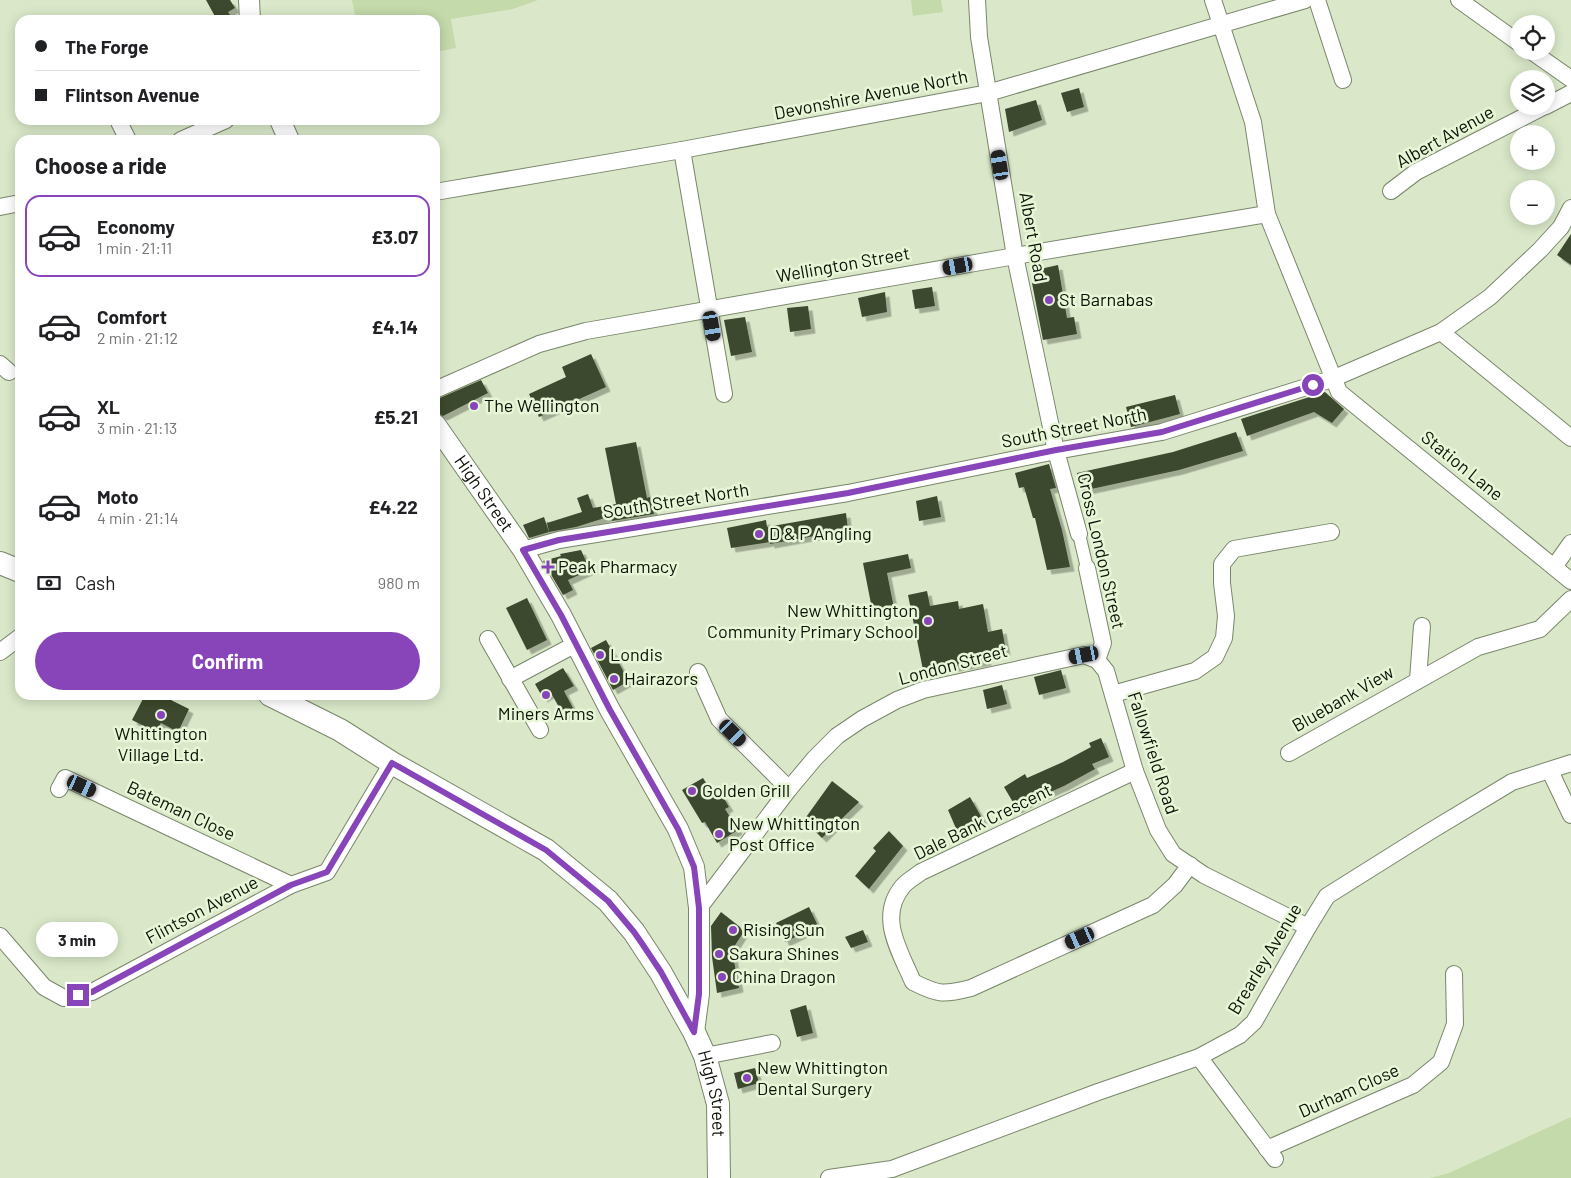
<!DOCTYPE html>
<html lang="en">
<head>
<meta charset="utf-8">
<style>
	:root { --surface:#fff; --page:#f2f2f2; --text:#202124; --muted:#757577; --line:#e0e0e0; --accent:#8745b9 }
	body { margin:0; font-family:Barlow,sans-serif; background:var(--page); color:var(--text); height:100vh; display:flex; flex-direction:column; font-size:19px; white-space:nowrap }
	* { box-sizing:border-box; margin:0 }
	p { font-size:16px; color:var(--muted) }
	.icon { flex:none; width:28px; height:28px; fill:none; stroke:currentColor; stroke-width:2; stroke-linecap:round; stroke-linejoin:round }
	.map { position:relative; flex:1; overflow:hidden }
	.details { position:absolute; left:15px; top:135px; width:425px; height:565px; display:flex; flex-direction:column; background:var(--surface); border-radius:15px; box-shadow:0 2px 12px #0003 }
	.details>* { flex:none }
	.top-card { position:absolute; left:15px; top:15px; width:425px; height:110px; border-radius:15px; box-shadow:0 2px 12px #0003; display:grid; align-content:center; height:110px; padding:0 20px; background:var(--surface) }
	.tools { position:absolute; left:1510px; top:15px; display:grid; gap:10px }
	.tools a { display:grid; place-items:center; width:45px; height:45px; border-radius:50%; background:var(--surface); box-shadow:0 2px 12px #0003; font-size:25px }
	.end { position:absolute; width:22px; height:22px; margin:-11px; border:6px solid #8745b9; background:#fff; box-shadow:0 0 0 2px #fff }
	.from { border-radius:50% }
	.bubble { position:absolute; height:35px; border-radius:18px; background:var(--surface); box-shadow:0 2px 12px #0003; font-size:16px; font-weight:700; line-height:35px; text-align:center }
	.car { position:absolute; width:15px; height:30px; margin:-15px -8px; border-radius:6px; box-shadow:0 0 4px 1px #0007; background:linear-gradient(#222 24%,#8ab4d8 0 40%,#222 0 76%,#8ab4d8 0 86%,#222 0) }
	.top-card b { display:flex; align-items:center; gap:18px; height:48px; font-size:19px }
	.top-card b+b { border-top:1px solid var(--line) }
	.top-card i { width:12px; height:12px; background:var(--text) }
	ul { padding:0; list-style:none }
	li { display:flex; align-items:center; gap:15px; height:82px; margin:0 10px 8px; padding:0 10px; border:2px solid transparent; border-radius:15px }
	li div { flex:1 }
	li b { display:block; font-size:19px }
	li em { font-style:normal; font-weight:700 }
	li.active { border-color:var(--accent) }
	li>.icon { width:45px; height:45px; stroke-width:1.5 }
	h2 { padding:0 20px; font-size:22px; line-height:60px }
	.pay { display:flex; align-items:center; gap:12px; height:55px; padding:0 20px; font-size:19px }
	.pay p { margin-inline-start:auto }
	.button { display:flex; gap:10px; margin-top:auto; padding:10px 20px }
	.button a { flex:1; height:58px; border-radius:30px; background:var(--accent); color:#fff; font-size:20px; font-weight:700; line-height:58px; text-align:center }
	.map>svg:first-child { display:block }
</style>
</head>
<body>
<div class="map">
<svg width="1571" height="1178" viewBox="0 0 1571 1178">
	<defs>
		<filter id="shadow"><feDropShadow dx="4.5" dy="4.5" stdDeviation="0" flood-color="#0004"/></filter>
	</defs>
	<rect width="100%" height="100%" fill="#dae8c9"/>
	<g fill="#c4daaa">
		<polygon points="352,0 538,0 513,9 451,19 456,48 435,52 435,20 356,20"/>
		<polygon points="911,0 941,0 943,12 913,16"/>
		<polygon points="1571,1117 1571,1178 1430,1178 1449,1173"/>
	</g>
	<g fill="#3d482e" filter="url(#shadow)">
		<polygon points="206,0 230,0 235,8 228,12 230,15 217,20"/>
		<polygon points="1079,88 1084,107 1067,112 1061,93"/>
		<polygon points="1036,100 1042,120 1009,132 1005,109"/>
		<polygon points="1571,234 1571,265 1557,255"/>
		<polygon points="1058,265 1067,318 1074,317 1077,334 1043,340 1032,283 1042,281 1040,269"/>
		<polygon points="932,287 935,306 915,309 912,290"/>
		<polygon points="885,292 887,312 862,317 858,298"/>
		<polygon points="808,306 811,329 790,332 787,308"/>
		<polygon points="745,317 752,352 731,356 724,320"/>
		<polygon points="591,354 606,387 539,417 529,394 566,377 562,367"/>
		<polygon points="481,380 488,393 443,416 435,412 435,400"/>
		<polygon points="1325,392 1344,409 1332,423 1314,412 1247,436 1241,419"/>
		<polygon points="1175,395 1180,414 1131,427 1126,407"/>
		<polygon points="1236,432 1243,451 1179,470 1082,491 1077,473 1173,452"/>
		<polygon points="636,442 647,498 650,497 654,514 612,521 611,516 576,527 549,532 547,523 582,512 577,498 588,494 593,508 616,504 605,448"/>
		<polygon points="1049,464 1056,488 1050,489 1062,530 1070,567 1047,570 1035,518 1033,518 1024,487 1019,488 1015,473"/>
		<polygon points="937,496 941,517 919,521 916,501"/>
		<polygon points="846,513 848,530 770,544 770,542 731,548 727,528 766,520 767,527"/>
		<polygon points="544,517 549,532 529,538 523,525"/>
		<polygon points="581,550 590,570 568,580 573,590 563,595 543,561 561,556 560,554"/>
		<polygon points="908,554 911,568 887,573 894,608 873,614 863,563"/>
		<polygon points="927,591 930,606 958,601 959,609 983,604 988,632 1002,629 1006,651 985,655 987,661 939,670 938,667 923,670 908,595"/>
		<polygon points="527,598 547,640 527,650 506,608"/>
		<polygon points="606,640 629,681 613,690 591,648"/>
		<polygon points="563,668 574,686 564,691 574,710 564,716 551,693 543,698 535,684"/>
		<polygon points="1061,670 1066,688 1039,695 1034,677"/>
		<polygon points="1002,685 1007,704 987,709 983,690"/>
		<polygon points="145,695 161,695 189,709 178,732 161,723 156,732 132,720"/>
		<polygon points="1101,738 1109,757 1092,764 1095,769 1064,786 1032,800 1017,809 1004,787 1025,774 1027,778 1063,762 1091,747 1089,743"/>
		<polygon points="703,778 716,799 722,795 729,807 725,809 738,830 717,843 705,822 702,823 682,790"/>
		<polygon points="832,781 859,802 822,838 804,820"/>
		<polygon points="970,797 983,820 958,833 948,810"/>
		<polygon points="889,831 903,846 869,889 855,876 876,851 873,848"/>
		<polygon points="809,907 818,926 785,942 776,923"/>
		<polygon points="721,912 740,927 743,933 732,950 739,988 717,993 712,957 711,926"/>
		<polygon points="863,930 868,942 851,948 845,937"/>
		<polygon points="806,1005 813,1033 797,1037 790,1010"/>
		<polygon points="755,1068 759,1083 738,1089 734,1073"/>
	</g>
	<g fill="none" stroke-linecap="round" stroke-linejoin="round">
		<g stroke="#79866a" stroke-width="14">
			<polyline id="pedestrian" points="1079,534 1087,568"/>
		</g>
		<g stroke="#79866a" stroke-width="18">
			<g id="minor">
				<polyline points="977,0 979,37 1015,256 1056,451 1079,534"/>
				<polyline points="1213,0 1253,122 1267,214 1339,392 1571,581"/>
				<polyline points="1317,0 1343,80"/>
				<polyline points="1459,0 1519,43"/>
				<polyline points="1531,51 1571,79"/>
				<polyline points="1546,106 1571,93"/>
				<polyline points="118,120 128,140"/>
				<polyline points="181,140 226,120"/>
				<polyline points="682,150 724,394"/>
				<polyline points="1391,191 1416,172 1545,106"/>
				<polyline points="435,192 682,150 988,93 1305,0"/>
				<polyline points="0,207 20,203"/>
				<polyline points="1441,332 1571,438"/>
				<polyline points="0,364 9,372"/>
				<polyline points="435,390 539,344 586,331 1015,256 1267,214"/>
				<polyline points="523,550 559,540 848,493 1056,451 1162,432 1332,379 1441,332 1490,297 1540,250 1561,227 1571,208"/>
				<polyline points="1554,567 1571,543"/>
				<polyline points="1087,568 1103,643 1097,660"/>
				<polyline points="488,639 540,730"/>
				<polyline points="0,652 20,637"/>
				<polyline points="698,672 719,719 789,789"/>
				<polyline points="510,679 576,644"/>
				<polyline points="1418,680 1422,626"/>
				<polyline points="1113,694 1195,671 1215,657 1224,638 1226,616 1222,583 1222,564 1234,549 1331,532"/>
				<polyline points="1289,753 1478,647 1540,629 1571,599"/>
				<path d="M 1135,771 L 921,872 C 916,876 907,881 903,886 C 877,917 900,951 913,982 C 939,995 943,995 971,988 L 1153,905 L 1175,885 L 1190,865"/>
				<polyline points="1550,771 1571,815"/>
				<polyline points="59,789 65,778 291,885"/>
				<polyline points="699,908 789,789 815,758 837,736 862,719 897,700 923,690 1084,655 1097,660 1106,671 1135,771 1158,830 1173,854 1204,875 1308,927"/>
				<polyline points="0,936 44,987 64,998 92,992 291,885 327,872 392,763"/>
				<polyline points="705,1056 772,1043"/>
				<polyline points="1199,1057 1275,1159"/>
				<polyline points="1267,1149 1413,1085 1441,1062 1455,1024 1454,974"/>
				<polyline points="829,1178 892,1169 1098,1092 1199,1057 1240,1035 1254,1022 1308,927 1327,896 1429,832 1512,782 1571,763"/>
			</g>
		</g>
		<g stroke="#79866a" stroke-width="22">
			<g id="tertiary">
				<polyline points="249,0 250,20"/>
				<polyline points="280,120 289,140"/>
				<path id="s1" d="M 435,424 L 523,550 L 561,615 L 610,710 L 678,829 L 694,867 L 699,908 L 699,994 L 694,1032"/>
			</g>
		</g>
		<g stroke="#79866a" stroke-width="24">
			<g id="secondary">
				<polyline points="0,563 20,571"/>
				<path id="s2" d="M 270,695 L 340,730 L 392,763 L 546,850 L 608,901 L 634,932 L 661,973 L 694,1032 L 705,1056 L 718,1104 L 719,1178"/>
			</g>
		</g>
		<use href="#pedestrian" stroke="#fff" stroke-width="12"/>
		<use href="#minor" stroke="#fff" stroke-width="16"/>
		<use href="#tertiary" stroke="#fff" stroke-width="20"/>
		<use href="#secondary" stroke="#fff" stroke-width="22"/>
	</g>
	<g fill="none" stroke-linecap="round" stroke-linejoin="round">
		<polyline stroke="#8745b9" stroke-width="6" points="78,995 92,992 291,885 327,872 392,763 546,850 608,901 634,932 643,945 661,972 694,1032 699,994 699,908 694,867 678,829 610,710 561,615 523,550 559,540 848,493 1056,450 1162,432 1313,385"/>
	</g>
	<g fill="#8745b9" stroke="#e7f6d6" stroke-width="2">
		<circle cx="1049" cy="300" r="5"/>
		<circle cx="474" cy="406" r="5"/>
		<circle cx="759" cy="534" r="5"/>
		<path d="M545.5 559.5h5v5h5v5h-5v5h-5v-5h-5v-5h5z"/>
		<circle cx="928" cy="621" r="5"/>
		<circle cx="600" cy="655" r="5"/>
		<circle cx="614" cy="679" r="5"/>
		<circle cx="546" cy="695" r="5"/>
		<circle cx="161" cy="715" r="5"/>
		<circle cx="692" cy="791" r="5"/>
		<circle cx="719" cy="834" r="5"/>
		<circle cx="733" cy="930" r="5"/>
		<circle cx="719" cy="954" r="5"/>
		<circle cx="722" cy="977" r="5"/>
		<circle cx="747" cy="1078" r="5"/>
	</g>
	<g text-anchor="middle" stroke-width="5" stroke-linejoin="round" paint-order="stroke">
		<g font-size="18" fill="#0d1107" stroke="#e7f6d6">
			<text transform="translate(871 95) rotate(-11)" y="6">Devonshire Avenue North</text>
			<text transform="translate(1445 137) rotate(-29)" y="6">Albert Avenue</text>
			<text transform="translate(1033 237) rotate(80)" y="6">Albert Road</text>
			<text transform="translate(843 265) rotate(-10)" y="6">Wellington Street</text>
			<text transform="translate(1074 428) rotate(-11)" y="6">South Street North</text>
			<text transform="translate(1462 466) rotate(39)" y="6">Station Lane</text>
			<text dy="6" stroke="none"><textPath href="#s1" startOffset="85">High Street</textPath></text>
			<text transform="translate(676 501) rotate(-9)" y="6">South Street North</text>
			<text transform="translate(1101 551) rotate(77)" y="6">Cross London Street</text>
			<text transform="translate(953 665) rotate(-15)" y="6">London Street</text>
			<text transform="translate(1343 699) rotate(-30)" y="6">Bluebank View</text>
			<text transform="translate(1153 753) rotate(72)" y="6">Fallowfield Road</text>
			<text transform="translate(181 811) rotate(25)" y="6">Bateman Close</text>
			<text transform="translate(983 822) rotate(-26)" y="6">Dale Bank Crescent</text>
			<text transform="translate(202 910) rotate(-28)" y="6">Flintson Avenue</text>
			<text transform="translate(1265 959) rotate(-59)" y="6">Brearley Avenue</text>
			<text transform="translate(1349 1091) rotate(-24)" y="6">Durham Close</text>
			<text dy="6" stroke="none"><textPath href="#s2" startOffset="619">High Street</textPath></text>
		</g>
		<g font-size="18" fill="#0d1107" stroke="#e7f6d6" text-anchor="start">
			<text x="1059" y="306">St Barnabas</text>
			<text x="484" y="412">The Wellington</text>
			<text x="769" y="540">D &amp; P Angling</text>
			<text x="558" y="573">Peak Pharmacy</text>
			<text x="918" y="617" text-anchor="end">New Whittington<tspan x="918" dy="21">Community Primary School</tspan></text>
			<text x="610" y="661">Londis</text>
			<text x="624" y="685">Hairazors</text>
			<text x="546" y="720" text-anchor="middle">Miners Arms</text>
			<text x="161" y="740" text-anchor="middle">Whittington<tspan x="161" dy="21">Village Ltd.</tspan></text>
			<text x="702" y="797">Golden Grill</text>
			<text x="729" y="830">New Whittington<tspan x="729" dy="21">Post Office</tspan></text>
			<text x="743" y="936">Rising Sun</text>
			<text x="729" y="960">Sakura Shines</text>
			<text x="732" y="983">China Dragon</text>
			<text x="757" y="1074">New Whittington<tspan x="757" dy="21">Dental Surgery</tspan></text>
		</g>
	</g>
</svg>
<div class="tools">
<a><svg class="icon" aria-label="locate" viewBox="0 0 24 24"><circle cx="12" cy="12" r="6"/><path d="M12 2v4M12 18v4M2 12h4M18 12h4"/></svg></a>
<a><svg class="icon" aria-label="layers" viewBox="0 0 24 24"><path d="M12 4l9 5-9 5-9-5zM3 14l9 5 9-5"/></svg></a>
<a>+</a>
<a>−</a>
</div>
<i class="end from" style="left:1313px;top:385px"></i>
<i class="end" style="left:78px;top:995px"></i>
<div class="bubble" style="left:36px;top:922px;width:82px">3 min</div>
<i class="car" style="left:1000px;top:165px;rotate:351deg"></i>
<i class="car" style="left:958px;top:266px;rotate:260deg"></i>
<i class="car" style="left:712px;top:326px;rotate:170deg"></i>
<i class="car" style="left:1084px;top:655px;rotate:259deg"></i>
<i class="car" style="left:733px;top:733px;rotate:135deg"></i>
<i class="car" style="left:82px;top:786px;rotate:115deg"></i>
<i class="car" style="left:1080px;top:938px;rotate:246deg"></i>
<div class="top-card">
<b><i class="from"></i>The Forge</b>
<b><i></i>Flintson Avenue</b>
</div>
<section class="details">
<h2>Choose a ride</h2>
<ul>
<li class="active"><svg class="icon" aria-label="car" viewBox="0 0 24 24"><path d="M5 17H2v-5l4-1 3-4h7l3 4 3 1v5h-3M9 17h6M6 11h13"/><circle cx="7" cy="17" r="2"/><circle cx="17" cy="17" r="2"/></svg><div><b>Economy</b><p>1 min · 21:11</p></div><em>£3.07</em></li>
<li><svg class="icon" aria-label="car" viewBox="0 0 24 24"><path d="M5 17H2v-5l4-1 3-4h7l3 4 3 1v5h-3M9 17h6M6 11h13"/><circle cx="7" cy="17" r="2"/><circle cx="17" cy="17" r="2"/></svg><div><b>Comfort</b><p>2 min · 21:12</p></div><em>£4.14</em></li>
<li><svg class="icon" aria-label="car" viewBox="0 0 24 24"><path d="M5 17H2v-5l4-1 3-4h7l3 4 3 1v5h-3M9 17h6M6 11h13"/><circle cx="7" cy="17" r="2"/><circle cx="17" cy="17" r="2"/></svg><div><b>XL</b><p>3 min · 21:13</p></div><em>£5.21</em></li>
<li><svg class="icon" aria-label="car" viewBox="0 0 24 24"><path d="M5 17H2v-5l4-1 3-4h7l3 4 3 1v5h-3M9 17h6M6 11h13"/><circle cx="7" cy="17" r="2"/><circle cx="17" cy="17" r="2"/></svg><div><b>Moto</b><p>4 min · 21:14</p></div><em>£4.22</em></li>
</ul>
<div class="pay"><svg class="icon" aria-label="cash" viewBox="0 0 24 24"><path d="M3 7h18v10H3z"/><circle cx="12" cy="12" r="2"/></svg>Cash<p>980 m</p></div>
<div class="button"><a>Confirm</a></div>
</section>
</div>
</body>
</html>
